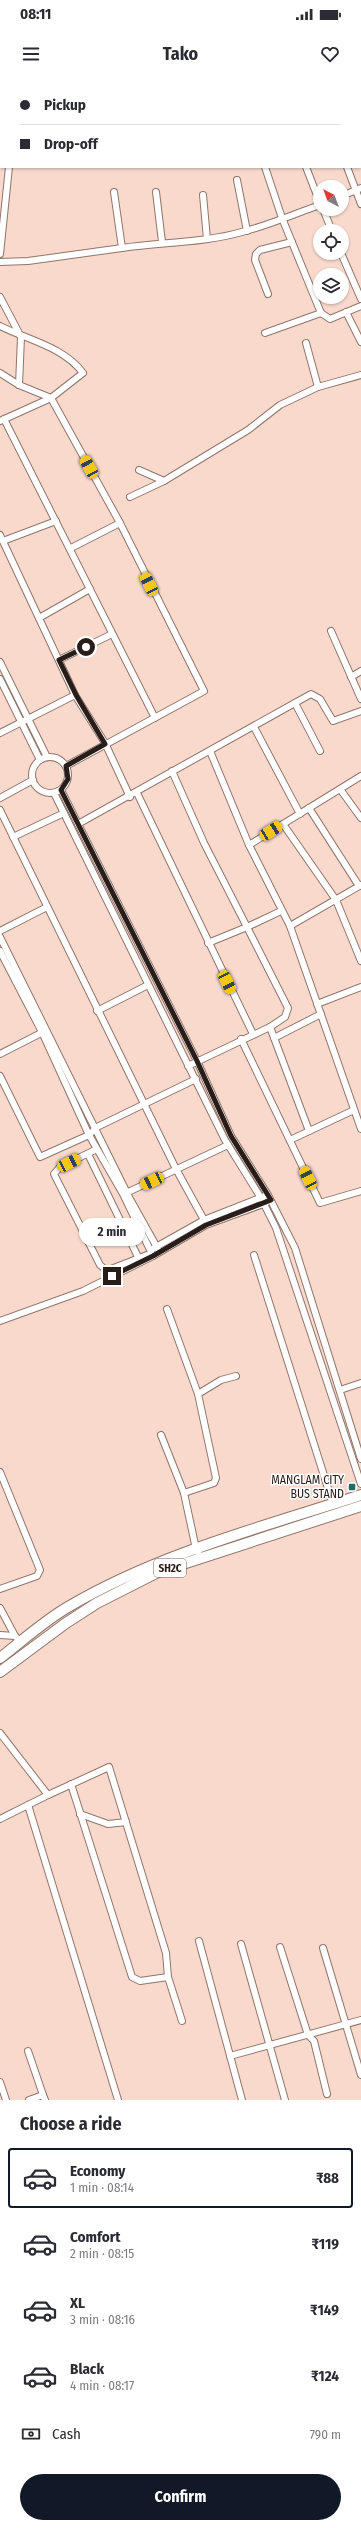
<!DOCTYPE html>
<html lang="en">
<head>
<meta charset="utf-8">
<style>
	:root { --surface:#fff; --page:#f2f2f3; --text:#2b2b33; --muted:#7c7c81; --line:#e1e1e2; --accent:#111827 }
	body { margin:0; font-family:"Fira Sans Condensed",sans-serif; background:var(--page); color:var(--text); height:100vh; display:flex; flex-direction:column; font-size:15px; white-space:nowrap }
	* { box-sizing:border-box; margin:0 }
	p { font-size:13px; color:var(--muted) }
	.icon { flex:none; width:22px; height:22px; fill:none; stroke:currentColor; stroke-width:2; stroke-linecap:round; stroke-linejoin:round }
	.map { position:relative; height:2020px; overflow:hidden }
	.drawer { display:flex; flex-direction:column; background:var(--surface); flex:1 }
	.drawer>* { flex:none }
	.hud { position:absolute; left:0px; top:0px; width:361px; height:88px; box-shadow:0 1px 3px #0004; display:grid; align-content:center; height:88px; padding:0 20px; background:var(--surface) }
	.needle { width:26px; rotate:319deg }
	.controls { position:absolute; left:313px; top:100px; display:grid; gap:8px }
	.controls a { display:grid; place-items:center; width:36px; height:36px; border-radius:50%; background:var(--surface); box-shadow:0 1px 3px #0004; font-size:20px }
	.end { position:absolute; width:18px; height:18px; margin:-9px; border:5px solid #281d18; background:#fff; box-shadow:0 0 0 2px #fff }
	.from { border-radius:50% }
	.bubble { position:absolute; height:28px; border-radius:14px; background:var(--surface); box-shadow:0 1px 3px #0004; font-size:13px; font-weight:700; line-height:28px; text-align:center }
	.car { position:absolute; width:12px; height:24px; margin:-12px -6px; border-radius:5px; box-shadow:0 0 3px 1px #0007; background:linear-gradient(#f5c518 24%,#345 0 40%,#f5c518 0 76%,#345 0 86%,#f5c518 0) }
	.hud b { display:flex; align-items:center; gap:14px; height:38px; font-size:15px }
	.hud b+b { border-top:1px solid var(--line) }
	.hud i { width:10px; height:10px; background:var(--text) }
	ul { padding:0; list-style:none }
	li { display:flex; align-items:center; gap:12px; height:60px; margin:0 8px 6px; padding:0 12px; border:2px solid transparent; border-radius:4px }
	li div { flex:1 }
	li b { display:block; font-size:15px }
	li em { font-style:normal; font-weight:700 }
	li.on { border-color:var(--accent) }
	li>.icon { width:36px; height:36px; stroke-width:1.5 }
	h2 { padding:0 20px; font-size:18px; line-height:48px }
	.pay { display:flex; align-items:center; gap:10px; height:44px; padding:0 20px; font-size:15px }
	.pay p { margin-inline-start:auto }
	.action { display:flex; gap:8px; margin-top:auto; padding:8px 20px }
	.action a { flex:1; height:46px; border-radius:24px; background:var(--accent); color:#fff; font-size:16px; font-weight:700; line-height:46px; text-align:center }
	.status { display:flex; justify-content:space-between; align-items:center; height:28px; padding:0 20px; background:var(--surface); direction:ltr }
	.status svg { height:11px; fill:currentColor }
	header { display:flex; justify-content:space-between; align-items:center; height:52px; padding:0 20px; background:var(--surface); font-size:18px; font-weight:700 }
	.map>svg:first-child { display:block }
</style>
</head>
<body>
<div class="status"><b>08:11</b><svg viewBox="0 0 49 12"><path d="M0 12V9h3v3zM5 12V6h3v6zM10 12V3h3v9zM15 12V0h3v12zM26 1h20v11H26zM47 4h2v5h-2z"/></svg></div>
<header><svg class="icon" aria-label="menu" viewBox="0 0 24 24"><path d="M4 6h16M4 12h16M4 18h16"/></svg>Tako<svg class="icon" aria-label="heart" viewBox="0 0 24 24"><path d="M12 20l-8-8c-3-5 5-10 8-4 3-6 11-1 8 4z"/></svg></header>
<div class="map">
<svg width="361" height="2020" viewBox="0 0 361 2020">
	<rect width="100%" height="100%" fill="#f8d9cc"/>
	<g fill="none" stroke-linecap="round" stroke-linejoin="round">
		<g stroke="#91756a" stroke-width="8">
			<g id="minor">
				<polyline points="223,0 223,1"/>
				<polyline points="266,0 266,1"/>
				<polyline points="309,0 309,1"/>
				<polyline points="353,0 354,1"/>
				<polyline points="26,1 27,0"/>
				<polyline points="360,24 361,27"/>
				<polyline points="360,38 361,37"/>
				<polyline points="0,66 1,66"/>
				<polyline points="265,87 282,138 321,233"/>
				<polyline points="306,87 320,123"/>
				<polyline points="347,87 361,124"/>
				<polyline points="237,100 247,151"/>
				<path d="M 114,112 L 122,168 C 162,162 203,163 242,152 C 269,145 294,134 320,125"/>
				<polyline points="156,112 162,162"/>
				<polyline points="203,115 207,159"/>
				<polyline points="342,116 361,108"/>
				<polyline points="323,129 332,151"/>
				<polyline points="341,173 361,219"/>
				<polyline points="0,174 9,87"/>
				<polyline points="0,182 28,181 122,168"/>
				<polyline points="268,214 255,180 256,174 260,170 292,162"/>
				<polyline points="0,217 21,257 19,305"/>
				<polyline points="346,232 361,262"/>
				<path d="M 0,246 C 28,260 64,267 83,293 L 51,318 L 19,305 L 0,293"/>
				<polyline points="265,253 321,233 330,239 361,226"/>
				<polyline points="306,263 318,307 361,295"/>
				<polyline points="4,339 155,638"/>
				<polyline points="0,341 51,318 120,443 204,611 66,686"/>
				<polyline points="139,390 164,401 248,350 280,325 318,307"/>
				<polyline points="130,417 164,401"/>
				<polyline points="0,455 75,615 105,663 130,717"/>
				<polyline points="3,461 56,441"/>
				<polyline points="71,468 120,443"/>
				<polyline points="39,538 90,509"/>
				<polyline points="331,551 361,619"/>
				<polyline points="59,580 112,554"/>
				<polyline points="0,582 47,677"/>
				<polyline points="351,597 361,591"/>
				<polyline points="0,599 40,680"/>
				<polyline points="295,623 320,671"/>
				<polyline points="254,647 300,734"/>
				<polyline points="0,653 75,615"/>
				<polyline points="210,671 249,765 290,846 361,1049"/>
				<circle cx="50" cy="695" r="18"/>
				<polyline points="172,691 204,763 247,847 281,831"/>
				<polyline points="340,709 361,738"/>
				<polyline points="61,710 197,981 231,1056 268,1115 295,1168 361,1379"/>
				<polyline points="54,713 225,1060 261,1118 276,1148 361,1404"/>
				<polyline points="137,713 253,954"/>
				<polyline points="0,718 33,700"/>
				<polyline points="309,728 359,806"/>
				<polyline points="0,730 176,1089 204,1140"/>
				<polyline points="78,744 311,614 320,619 333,641 361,631"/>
				<polyline points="283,744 336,820 361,881"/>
				<polyline points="13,757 64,733"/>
				<polyline points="249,765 361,696"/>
				<polyline points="290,846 361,805"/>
				<polyline points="0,851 47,827"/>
				<polyline points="0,857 130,1119 159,1171"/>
				<polyline points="0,871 42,952 89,1055 123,1114 153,1176"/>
				<polyline points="317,924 361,907"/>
				<polyline points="97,931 148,905"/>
				<polyline points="270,947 309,1051"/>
				<polyline points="274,958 321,934"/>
				<polyline points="241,959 320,1123 361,1111"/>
				<polyline points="0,974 45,951"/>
				<polyline points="188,986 270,947 285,937 288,928 247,847 208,863"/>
				<polyline points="0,996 40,1077 89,1055 97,1047 196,999"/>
				<polyline points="290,1060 354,1030"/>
				<polyline points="97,1069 60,1087 54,1094 100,1185 105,1189 111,1189 147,1175"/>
				<polyline points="88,1074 139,1179"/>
				<polyline points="124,1114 228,1065"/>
				<polyline points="154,1168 204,1140 265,1116"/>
				<polyline points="254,1175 333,1424"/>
				<polyline points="167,1229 198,1314"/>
				<polyline points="0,1241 83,1211 153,1176 206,1145 266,1123"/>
				<polyline points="340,1310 361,1303"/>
				<polyline points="161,1355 184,1413"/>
				<polyline points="0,1392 40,1490 37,1496 0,1509"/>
				<polyline points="200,1477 196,1469 184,1413 214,1403 216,1398 198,1314 221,1300 236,1296"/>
				<polyline points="0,1528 15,1556 21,1562"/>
				<polyline points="0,1555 15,1556"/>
				<polyline points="0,1653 48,1715 109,1687 166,1873 168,1897"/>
				<polyline points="71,1704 132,1897 140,1901 168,1897 182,1941"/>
				<polyline points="28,1725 48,1715"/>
				<polyline points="80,1734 108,1744 126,1742"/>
				<polyline points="0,1739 28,1725 118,2020"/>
				<polyline points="199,1861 242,2020"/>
				<polyline points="241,1864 285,2020"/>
				<polyline points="280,1867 308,1955 314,1961 327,2014"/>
				<polyline points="323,1868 361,1995"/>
				<polyline points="28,1971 43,2015"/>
				<polyline points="230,1976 361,1940"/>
				<polyline points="0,2002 6,2020"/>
				<polyline points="29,2020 43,2015 45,2020"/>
			</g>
		</g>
		<g stroke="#91756a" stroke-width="12">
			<g id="primary">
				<path d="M 0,1578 C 22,1561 44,1541 68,1527 C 158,1474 262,1447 361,1415"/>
				<polyline points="0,1592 66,1543 97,1523 158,1492 361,1426"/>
			</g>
		</g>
		<use href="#minor" stroke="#fff" stroke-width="6"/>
		<use href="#primary" stroke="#fff" stroke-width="10"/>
	</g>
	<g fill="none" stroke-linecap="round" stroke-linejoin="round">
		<polyline stroke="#281d18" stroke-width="5" points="86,567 59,580 76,615 105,664 66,686 68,699 61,710 197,981 231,1056 271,1120 206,1145 153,1176 112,1196"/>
	</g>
	<rect fill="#216c67" stroke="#fff" stroke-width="1.5" x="348" y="1403" width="8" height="8" rx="2"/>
	<g text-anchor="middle" stroke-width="3" stroke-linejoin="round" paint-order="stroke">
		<rect fill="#fff" stroke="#68615d" stroke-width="1" x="154" y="1479" width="32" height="18" rx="3"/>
		<g font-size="11" font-weight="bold" fill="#281d18">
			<text x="170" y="1492">SH2C</text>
		</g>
		<g font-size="12" fill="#281d18" stroke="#fff" text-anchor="end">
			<text x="344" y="1404">MANGLAM CITY<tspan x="344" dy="14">BUS STAND</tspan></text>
		</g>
	</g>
</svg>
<div class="controls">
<a><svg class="needle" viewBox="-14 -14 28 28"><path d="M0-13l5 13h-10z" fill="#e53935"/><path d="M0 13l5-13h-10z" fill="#7c7c81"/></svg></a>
<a><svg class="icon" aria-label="locate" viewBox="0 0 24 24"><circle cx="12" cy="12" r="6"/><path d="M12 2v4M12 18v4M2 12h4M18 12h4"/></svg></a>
<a><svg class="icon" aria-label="layers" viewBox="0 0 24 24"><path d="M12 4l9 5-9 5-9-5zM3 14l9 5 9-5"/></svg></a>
</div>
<i class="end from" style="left:86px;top:567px"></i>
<i class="end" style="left:112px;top:1196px"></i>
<div class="bubble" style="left:79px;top:1138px;width:66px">2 min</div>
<i class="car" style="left:89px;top:387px;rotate:331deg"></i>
<i class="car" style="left:149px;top:504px;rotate:333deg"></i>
<i class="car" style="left:271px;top:751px;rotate:58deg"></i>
<i class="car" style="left:227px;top:902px;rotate:154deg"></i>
<i class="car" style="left:69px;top:1083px;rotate:64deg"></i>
<i class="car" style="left:308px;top:1098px;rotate:334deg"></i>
<i class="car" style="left:152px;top:1101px;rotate:245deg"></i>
<div class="hud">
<b><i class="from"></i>Pickup</b>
<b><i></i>Drop-off</b>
</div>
</div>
<section class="drawer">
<h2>Choose a ride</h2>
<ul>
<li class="on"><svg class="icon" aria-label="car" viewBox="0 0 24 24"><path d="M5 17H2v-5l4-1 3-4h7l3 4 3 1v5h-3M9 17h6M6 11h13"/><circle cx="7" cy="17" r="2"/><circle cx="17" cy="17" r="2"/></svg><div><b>Economy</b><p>1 min · 08:14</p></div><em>₹88</em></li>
<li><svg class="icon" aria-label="car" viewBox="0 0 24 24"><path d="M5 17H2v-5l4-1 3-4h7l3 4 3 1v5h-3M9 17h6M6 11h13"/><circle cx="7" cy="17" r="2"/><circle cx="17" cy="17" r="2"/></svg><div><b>Comfort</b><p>2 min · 08:15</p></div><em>₹119</em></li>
<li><svg class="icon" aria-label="car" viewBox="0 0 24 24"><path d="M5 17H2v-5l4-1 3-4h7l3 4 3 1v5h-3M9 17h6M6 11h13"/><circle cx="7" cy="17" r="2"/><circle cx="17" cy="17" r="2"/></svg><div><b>XL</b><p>3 min · 08:16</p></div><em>₹149</em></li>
<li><svg class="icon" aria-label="car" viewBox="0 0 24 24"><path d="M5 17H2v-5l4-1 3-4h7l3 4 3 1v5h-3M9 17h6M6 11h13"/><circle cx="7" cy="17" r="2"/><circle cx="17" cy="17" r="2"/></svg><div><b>Black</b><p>4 min · 08:17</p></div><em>₹124</em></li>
</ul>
<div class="pay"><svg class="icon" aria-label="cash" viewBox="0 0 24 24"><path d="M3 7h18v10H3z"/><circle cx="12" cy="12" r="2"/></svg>Cash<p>790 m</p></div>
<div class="action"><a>Confirm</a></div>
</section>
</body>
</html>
